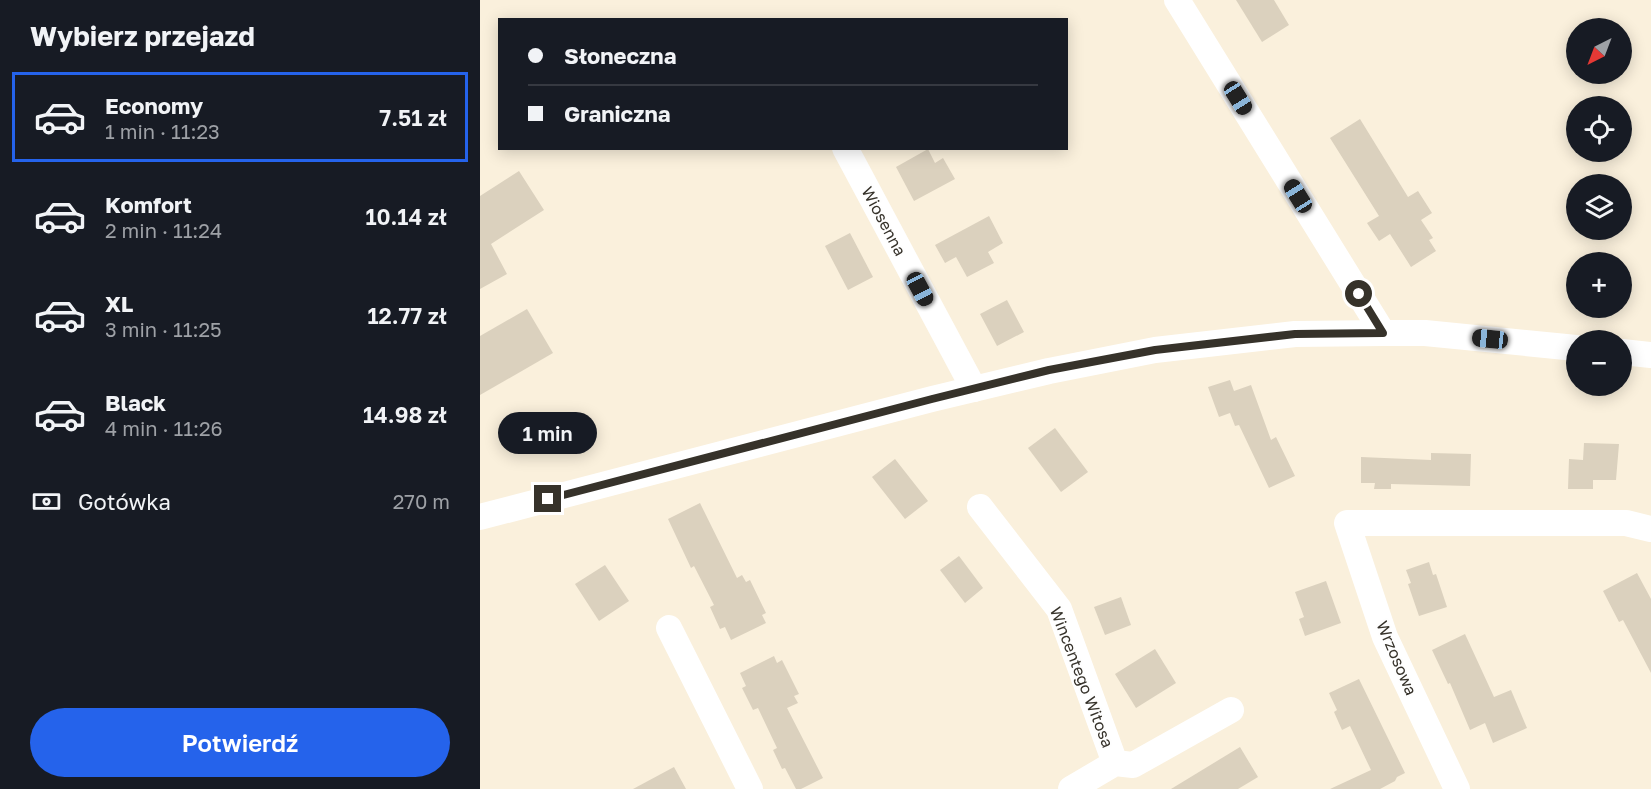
<!DOCTYPE html>
<html lang="pl">
<head>
<meta charset="utf-8">
<style>
	:root { --surface:#171b24; --page:#242831; --text:#f1f3f6; --muted:#9ea1a6; --line:#363941; --accent:#2563eb }
	body { margin:0; font-family:"Golos Text",sans-serif; background:var(--page); color:var(--text); height:100vh; display:flex; flex-direction:column; font-size:22px; white-space:nowrap }
	* { box-sizing:border-box; margin:0 }
	p { font-size:20px; color:var(--muted) }
	.icon { flex:none; width:33px; height:33px; fill:none; stroke:currentColor; stroke-width:2; stroke-linecap:round; stroke-linejoin:round }
	.map { position:relative; flex:1; overflow:hidden }
	.sheet { display:flex; flex-direction:column; background:var(--surface); width:480px }
	.sheet>* { flex:none }
	.banner { position:absolute; left:18px; top:18px; width:570px; height:132px; border-radius:0px; box-shadow:0 3px 15px #0003; display:grid; align-content:center; height:132px; padding:0 30px; background:var(--surface) }
	.needle { width:39px; rotate:222deg }
	.controls { position:absolute; left:1086px; top:18px; display:grid; gap:12px }
	.controls a { display:grid; place-items:center; width:66px; height:66px; border-radius:50%; background:var(--surface); box-shadow:0 3px 15px #0003; font-size:30px }
	.end { position:absolute; width:27px; height:27px; margin:-14px; border:8px solid #36322a; background:#fff; box-shadow:0 0 0 3px #fff }
	.from { border-radius:50% }
	.bubble { position:absolute; height:42px; border-radius:21px; background:var(--surface); box-shadow:0 3px 15px #0003; font-size:20px; font-weight:600; line-height:42px; text-align:center }
	.car { position:absolute; width:18px; height:36px; margin:-18px -9px; border-radius:8px; box-shadow:0 0 4px 2px #0007; background:linear-gradient(#222 24%,#8ab4d8 0 40%,#222 0 76%,#8ab4d8 0 86%,#222 0) }
	.banner b { display:flex; align-items:center; gap:21px; height:57px; font-size:22px }
	.banner b+b { border-top:2px solid var(--line) }
	.banner i { width:15px; height:15px; background:var(--text) }
	ul { padding:0; list-style:none }
	li { display:flex; align-items:center; gap:18px; height:90px; margin:0 12px 9px; padding:0 18px; border:3px solid transparent; border-radius:0px }
	li div { flex:1 }
	li b { display:block; font-size:22px }
	li em { font-style:normal; font-weight:600 }
	li.current { border-color:var(--accent) }
	li>.icon { width:54px; height:54px; stroke-width:1.5 }
	h2 { padding:0 30px; font-size:27px; line-height:72px }
	.pay { display:flex; align-items:center; gap:15px; height:66px; padding:0 30px; font-size:22px }
	.pay p { margin-inline-start:auto }
	.action { display:flex; gap:12px; margin-top:auto; padding:12px 30px }
	.action a { flex:1; height:69px; border-radius:36px; background:var(--accent); color:#fff; font-size:24px; font-weight:600; line-height:69px; text-align:center }
	main { display:flex; flex:1; min-height:0 }
	.map>svg:first-child { display:block }
</style>
</head>
<body>
<main>
<section class="sheet">
<h2>Wybierz przejazd</h2>
<ul>
<li class="current"><svg class="icon" aria-label="car" viewBox="0 0 24 24"><path d="M5 17H2v-5l4-1 3-4h7l3 4 3 1v5h-3M9 17h6M6 11h13"/><circle cx="7" cy="17" r="2"/><circle cx="17" cy="17" r="2"/></svg><div><b>Economy</b><p>1 min · 11:23</p></div><em>7.51 zł</em></li>
<li><svg class="icon" aria-label="car" viewBox="0 0 24 24"><path d="M5 17H2v-5l4-1 3-4h7l3 4 3 1v5h-3M9 17h6M6 11h13"/><circle cx="7" cy="17" r="2"/><circle cx="17" cy="17" r="2"/></svg><div><b>Komfort</b><p>2 min · 11:24</p></div><em>10.14 zł</em></li>
<li><svg class="icon" aria-label="car" viewBox="0 0 24 24"><path d="M5 17H2v-5l4-1 3-4h7l3 4 3 1v5h-3M9 17h6M6 11h13"/><circle cx="7" cy="17" r="2"/><circle cx="17" cy="17" r="2"/></svg><div><b>XL</b><p>3 min · 11:25</p></div><em>12.77 zł</em></li>
<li><svg class="icon" aria-label="car" viewBox="0 0 24 24"><path d="M5 17H2v-5l4-1 3-4h7l3 4 3 1v5h-3M9 17h6M6 11h13"/><circle cx="7" cy="17" r="2"/><circle cx="17" cy="17" r="2"/></svg><div><b>Black</b><p>4 min · 11:26</p></div><em>14.98 zł</em></li>
</ul>
<div class="pay"><svg class="icon" aria-label="cash" viewBox="0 0 24 24"><path d="M3 7h18v10H3z"/><circle cx="12" cy="12" r="2"/></svg>Gotówka<p>270 m</p></div>
<div class="action"><a>Potwierdź</a></div>
</section>
<div class="map">
<svg width="1171" height="789" viewBox="0 0 1171 789">
	<rect width="100%" height="100%" fill="#faf0dc"/>
	<g fill="#dbd1be">
		<polygon points="756,0 794,0 809,25 782,42"/>
		<polygon points="880,119 928,197 938,191 952,213 941,220 953,238 949,240 956,251 931,267 910,234 899,241 887,223 899,216 850,138"/>
		<polygon points="448,149 455,163 463,158 475,179 434,201 416,167"/>
		<polygon points="39,171 64,210 11,244 27,274 0,289 0,196"/>
		<polygon points="509,216 523,243 508,252 514,263 487,277 476,257 465,263 455,245"/>
		<polygon points="370,233 393,277 368,290 345,246"/>
		<polygon points="527,300 544,332 517,346 500,314"/>
		<polygon points="47,309 73,353 0,395 0,336"/>
		<polygon points="750,380 754,391 771,385 791,440 796,437 815,476 789,488 759,425 755,426 750,413 739,417 728,387"/>
		<polygon points="575,428 608,472 581,492 548,448"/>
		<polygon points="1104,443 1139,444 1136,480 1113,480 1113,489 1088,489 1089,459 1103,460"/>
		<polygon points="951,453 991,454 990,486 911,484 911,489 894,489 895,483 881,483 881,457 951,460"/>
		<polygon points="415,459 448,501 425,519 392,477"/>
		<polygon points="220,503 257,578 262,575 266,582 270,580 286,613 282,615 286,623 251,640 245,627 240,629 230,607 234,605 214,566 211,568 188,519"/>
		<polygon points="479,556 503,588 485,603 460,570"/>
		<polygon points="949,562 953,575 956,574 967,607 939,616 928,584 931,583 926,570"/>
		<polygon points="125,565 149,601 119,621 95,584"/>
		<polygon points="1157,573 1171,599 1171,673 1143,620 1139,622 1123,591"/>
		<polygon points="846,581 861,623 825,636 819,619 824,617 815,592"/>
		<polygon points="641,597 651,625 625,635 614,607"/>
		<polygon points="985,634 1014,697 1031,690 1047,728 1013,743 1005,723 990,730 970,683 968,684 952,650"/>
		<polygon points="675,649 696,683 656,708 635,674"/>
		<polygon points="294,656 297,663 302,660 319,694 314,696 318,703 307,708 343,778 321,789 316,789 305,768 302,769 293,750 297,748 278,708 273,710 262,688 266,686 260,673"/>
		<polygon points="879,679 925,773 917,777 915,781 900,789 850,789 891,770 870,726 862,730 854,712 857,710 849,693"/>
		<polygon points="760,747 778,777 758,789 691,789"/>
		<polygon points="194,767 206,789 153,789"/>
	</g>
	<g fill="none" stroke-linecap="round" stroke-linejoin="round">
		<g stroke="#fff" stroke-width="26">
			<polyline points="697,0 903,333"/>
			<polyline points="365,148 494,389"/>
			<polyline points="1142,352 1171,355"/>
			<polyline points="500,507 579,609 635,763"/>
			<polyline points="0,517 452,399 569,371 675,350 815,334 903,333 945,333 1096,348"/>
			<polyline points="189,628 270,789"/>
			<polyline points="591,789 635,763 653,765 751,710"/>
			<polyline points="977,789 905,637 867,523 1146,523 1171,529"/>
		</g>
	</g>
	<g fill="none" stroke-linecap="round" stroke-linejoin="round">
		<polyline stroke="#36322a" stroke-width="8" points="68,499 452,399 569,370 675,350 815,334 903,333 879,294"/>
	</g>
	<g text-anchor="middle" stroke-width="4.5" stroke-linejoin="round" paint-order="stroke">
		<g font-size="16" fill="#36322a" stroke="#fefefe">
			<text transform="translate(404 221) rotate(62)" y="6">Wiosenna</text>
			<text transform="translate(917 658) rotate(67)" y="6">Wrzosowa</text>
			<text transform="translate(602 677) rotate(69)" y="6">Wincentego Witosa</text>
		</g>
	</g>
</svg>
<div class="controls">
<a><svg class="needle" viewBox="-14 -14 28 28"><path d="M0-13l5 13h-10z" fill="#e53935"/><path d="M0 13l5-13h-10z" fill="#9ea1a6"/></svg></a>
<a><svg class="icon" aria-label="locate" viewBox="0 0 24 24"><circle cx="12" cy="12" r="6"/><path d="M12 2v4M12 18v4M2 12h4M18 12h4"/></svg></a>
<a><svg class="icon" aria-label="layers" viewBox="0 0 24 24"><path d="M12 4l9 5-9 5-9-5zM3 14l9 5 9-5"/></svg></a>
<a>+</a>
<a>−</a>
</div>
<i class="end from" style="left:879px;top:294px"></i>
<i class="end" style="left:68px;top:499px"></i>
<div class="bubble" style="left:18px;top:412px;width:99px">1 min</div>
<i class="car" style="left:758px;top:98px;rotate:148deg"></i>
<i class="car" style="left:818px;top:196px;rotate:328deg"></i>
<i class="car" style="left:440px;top:289px;rotate:152deg"></i>
<i class="car" style="left:1010px;top:339px;rotate:276deg"></i>
<div class="banner">
<b><i class="from"></i>Słoneczna</b>
<b><i></i>Graniczna</b>
</div>
</div>
</main>
</body>
</html>
